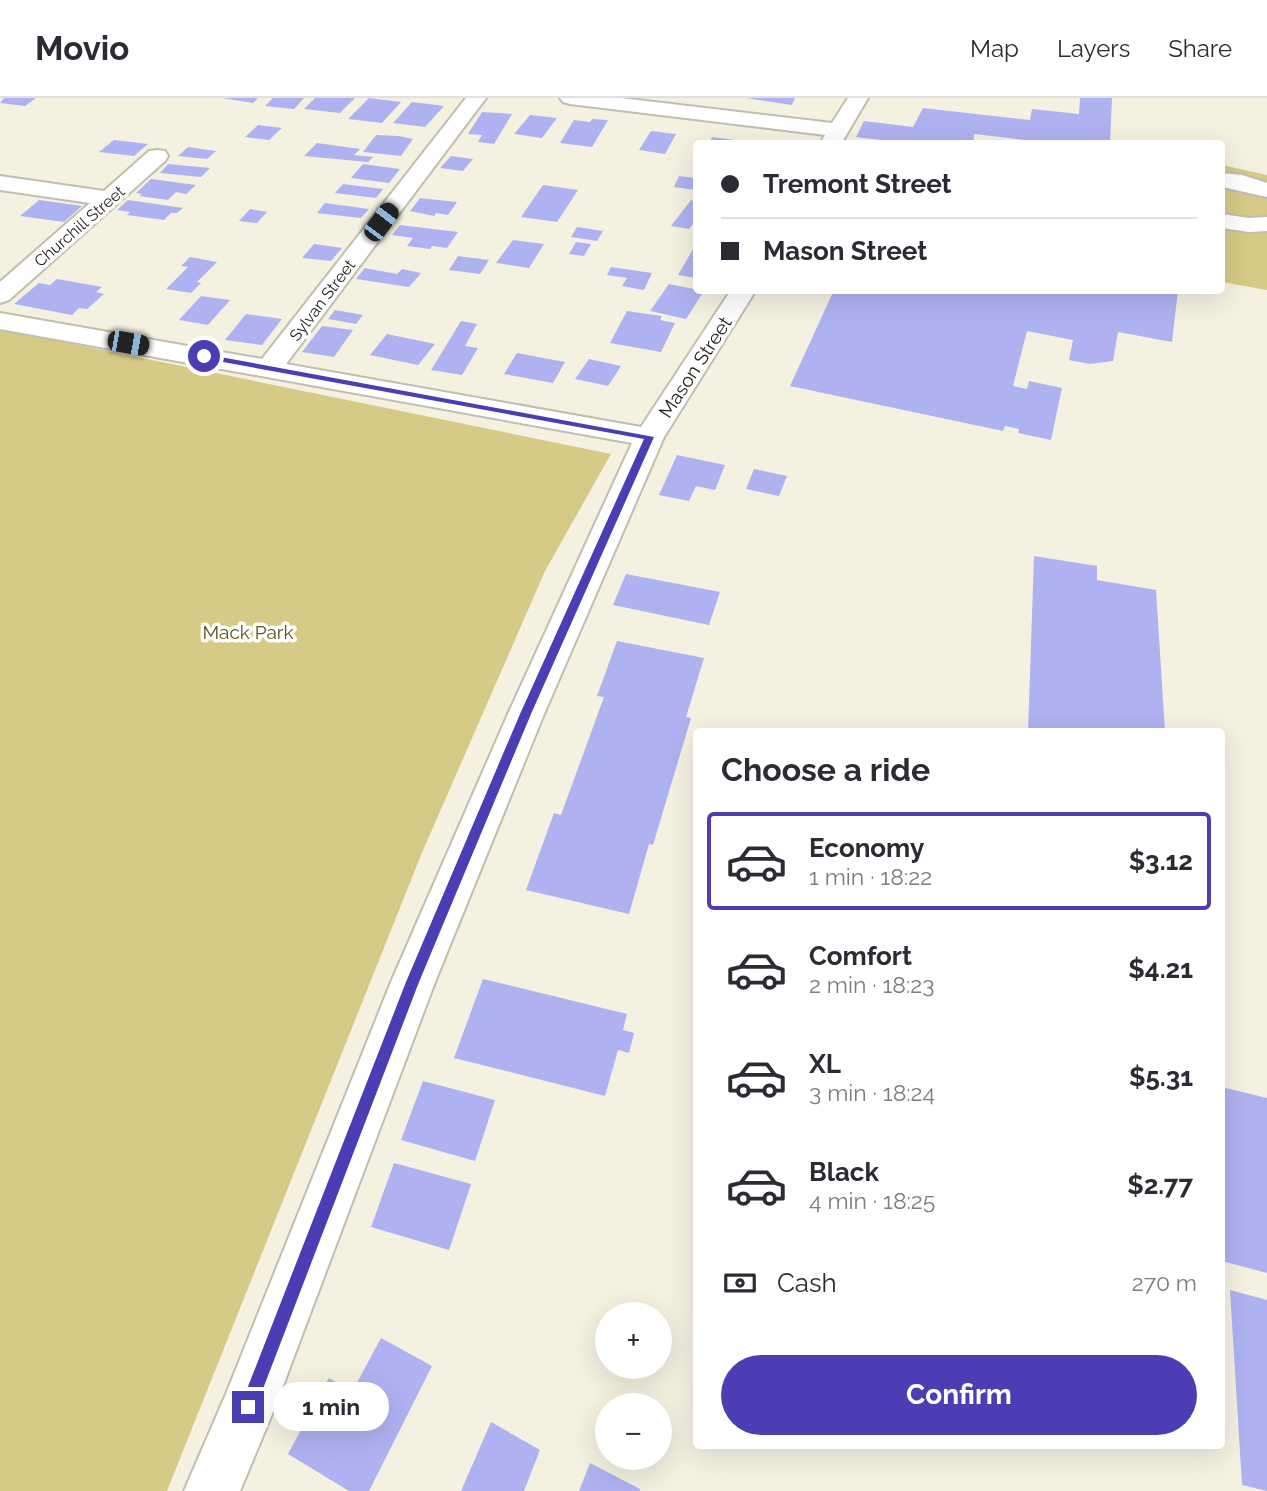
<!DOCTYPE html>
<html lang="en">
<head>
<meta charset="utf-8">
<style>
	:root { --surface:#fff; --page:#f7f7f7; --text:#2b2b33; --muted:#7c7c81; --line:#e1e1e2; --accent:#4b3eb5 }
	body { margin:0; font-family:Raleway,sans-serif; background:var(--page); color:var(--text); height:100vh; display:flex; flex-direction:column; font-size:26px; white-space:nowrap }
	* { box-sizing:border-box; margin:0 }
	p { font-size:23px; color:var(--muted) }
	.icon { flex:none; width:38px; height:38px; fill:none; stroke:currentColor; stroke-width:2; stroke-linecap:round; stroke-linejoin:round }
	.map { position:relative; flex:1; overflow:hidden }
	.details { position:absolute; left:693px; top:630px; width:532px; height:721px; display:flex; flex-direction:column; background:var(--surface); border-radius:7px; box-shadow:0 7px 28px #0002 }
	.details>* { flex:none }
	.banner { position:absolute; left:693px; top:42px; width:532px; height:154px; border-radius:7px; box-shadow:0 7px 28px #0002; display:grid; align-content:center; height:154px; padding:0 28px; background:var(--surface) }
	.fabs { position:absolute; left:595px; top:1204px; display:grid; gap:14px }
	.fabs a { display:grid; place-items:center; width:77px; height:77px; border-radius:50%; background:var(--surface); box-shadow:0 7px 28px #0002; font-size:35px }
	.end { position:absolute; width:32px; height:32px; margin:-16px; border:9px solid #4b3eb5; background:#fff; box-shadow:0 0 0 4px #fff }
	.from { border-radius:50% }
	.bubble { position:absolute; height:49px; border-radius:24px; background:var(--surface); box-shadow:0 7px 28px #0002; font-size:23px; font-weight:700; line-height:49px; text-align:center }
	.car { position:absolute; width:21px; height:42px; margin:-21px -10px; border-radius:9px; box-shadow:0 0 5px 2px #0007; background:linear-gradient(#222 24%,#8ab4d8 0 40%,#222 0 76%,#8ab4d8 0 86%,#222 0) }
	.banner b { display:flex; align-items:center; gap:24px; height:66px; font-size:26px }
	.banner b+b { border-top:2px solid var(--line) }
	.banner i { width:18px; height:18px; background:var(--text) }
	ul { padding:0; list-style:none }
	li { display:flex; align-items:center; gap:21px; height:98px; margin:0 14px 10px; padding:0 14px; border:4px solid transparent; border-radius:7px }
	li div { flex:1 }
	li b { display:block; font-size:26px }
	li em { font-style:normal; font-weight:700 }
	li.selected { border-color:var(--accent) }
	li>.icon { width:63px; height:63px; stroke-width:1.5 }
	h2 { padding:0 28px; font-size:32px; line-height:84px }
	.pay { display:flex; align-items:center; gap:18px; height:77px; padding:0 28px; font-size:26px }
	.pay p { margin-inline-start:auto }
	.button { display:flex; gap:14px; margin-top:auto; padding:14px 28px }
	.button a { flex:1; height:80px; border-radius:42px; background:var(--accent); color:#fff; font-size:28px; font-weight:700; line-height:80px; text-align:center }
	header { display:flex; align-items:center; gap:42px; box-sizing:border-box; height:98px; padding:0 35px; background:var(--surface); border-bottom:2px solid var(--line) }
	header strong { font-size:33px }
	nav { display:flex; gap:38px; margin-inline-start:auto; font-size:24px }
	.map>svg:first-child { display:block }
</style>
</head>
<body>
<header>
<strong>Movio</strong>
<nav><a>Map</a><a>Layers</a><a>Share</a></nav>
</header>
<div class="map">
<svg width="1267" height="1393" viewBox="0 0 1267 1393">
	<rect width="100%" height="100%" fill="#f4f1e1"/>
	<g fill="#d6ca87">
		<polygon points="1222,67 1267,77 1267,192 1222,184"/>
		<polygon points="0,231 611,356 545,473 421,757 167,1393 0,1393"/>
	</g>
	<g fill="#aeb2f1">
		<polygon points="4,0 36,0 25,8 0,5"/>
		<polygon points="222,0 258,0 253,5"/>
		<polygon points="273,0 304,0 294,11 265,8"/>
		<polygon points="315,0 355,0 340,15 304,11"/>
		<polygon points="369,0 401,4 382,25 348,21"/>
		<polygon points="746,0 795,0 792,7"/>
		<polygon points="1080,0 1112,0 1110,46 1060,46 974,36 973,46 915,46 856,39 864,23 913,29 923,10 1030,22 1032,11 1079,16"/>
		<polygon points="412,4 444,8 425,29 393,25"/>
		<polygon points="482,14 512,16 494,46 478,44 482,37 468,36"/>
		<polygon points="530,17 557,20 542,40 514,36"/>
		<polygon points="592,21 608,22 592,49 560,45 574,22 590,24"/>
		<polygon points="258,27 282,30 269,42 245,39"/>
		<polygon points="651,33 676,36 665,56 639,52"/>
		<polygon points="376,37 398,38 413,41 401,58 363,54"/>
		<polygon points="712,39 742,43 741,46 709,46"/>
		<polygon points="114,42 148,46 134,58 99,54"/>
		<polygon points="317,45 360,51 354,57 373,59 368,64 304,58"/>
		<polygon points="188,49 216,53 207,61 178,58"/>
		<polygon points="451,58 473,61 463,73 440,70"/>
		<polygon points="168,66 210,70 201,79 160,75"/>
		<polygon points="363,66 400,71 389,85 351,80"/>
		<polygon points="679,78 696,80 696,92 674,89"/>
		<polygon points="151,81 196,87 186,96 176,94 168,102 139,98 142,96 136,95"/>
		<polygon points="343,86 383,91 376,100 335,95"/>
		<polygon points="543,87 578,92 557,124 521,119"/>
		<polygon points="420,100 457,104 448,117 436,115 434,118 410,113"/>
		<polygon points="39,102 82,108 64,124 20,118"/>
		<polygon points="128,102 183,110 177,115 171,115 164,122 127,117 130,114 117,112"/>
		<polygon points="691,102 696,103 696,126 693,126 689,131 671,128"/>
		<polygon points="325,105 369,111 361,120 317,115"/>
		<polygon points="250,111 267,114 257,125 239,123"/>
		<polygon points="400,127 458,134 447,150 432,148 430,151 407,148 413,140 392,137"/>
		<polygon points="577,129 603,133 597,143 571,139"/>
		<polygon points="513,142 544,146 529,170 496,165"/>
		<polygon points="576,144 591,146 584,158 569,156"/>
		<polygon points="314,146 342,150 331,163 302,160"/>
		<polygon points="696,146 696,180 678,177"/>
		<polygon points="458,158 489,162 480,176 449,172"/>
		<polygon points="190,159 217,164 197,184 201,185 191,195 166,191 188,169 181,168"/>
		<polygon points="611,169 652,175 644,192 622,188 627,180 607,177"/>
		<polygon points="365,170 397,176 402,171 421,175 409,189 356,181"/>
		<polygon points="57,181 102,189 96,194 104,196 87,211 79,210 72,217 14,206 39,185 50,187"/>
		<polygon points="669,186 704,193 686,221 650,213"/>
		<polygon points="834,192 1178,192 1172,244 1118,234 1113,263 1090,266 1069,262 1073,242 1027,233 1013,288 1027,291 1029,283 1062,290 1051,342 1018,335 1019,331 1005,328 1003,333 790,288"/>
		<polygon points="201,198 230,202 208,227 179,222"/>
		<polygon points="335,212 363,217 356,226 328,221"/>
		<polygon points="627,213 662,218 660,222 675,225 661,254 610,245"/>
		<polygon points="246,216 282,221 262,247 225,242"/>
		<polygon points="461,223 477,226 465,248 478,250 462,277 431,272"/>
		<polygon points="322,228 353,232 334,259 302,254"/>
		<polygon points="387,236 435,246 418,267 370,257"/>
		<polygon points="517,255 565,264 553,285 504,276"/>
		<polygon points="589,261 621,268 608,288 575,281"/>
		<polygon points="677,357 725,367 715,392 696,388 689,403 659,397"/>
		<polygon points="754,371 787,378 779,398 746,391"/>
		<polygon points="1034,458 1097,468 1097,482 1156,492 1165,634 1028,634"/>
		<polygon points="626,476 720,494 709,527 613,507"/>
		<polygon points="617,543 704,560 686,619 691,620 653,747 649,746 629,816 526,792 554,715 561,717 604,599 597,598"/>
		<polygon points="483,881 627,916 623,932 634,935 629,955 618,952 605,998 454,960"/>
		<polygon points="423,983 495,1002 475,1063 401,1042"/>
		<polygon points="1222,989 1267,1000 1267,1175 1222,1163"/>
		<polygon points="394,1065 471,1086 449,1152 371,1129"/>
		<polygon points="1230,1192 1267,1202 1267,1393 1242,1387"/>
		<polygon points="381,1240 432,1268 369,1393 349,1393 288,1356 329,1280 352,1294"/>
		<polygon points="491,1324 540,1352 524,1393 461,1393"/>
		<polygon points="590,1365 640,1391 640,1393 579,1393"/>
	</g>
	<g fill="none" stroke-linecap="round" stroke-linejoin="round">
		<g stroke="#c1beaf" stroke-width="4">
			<g id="minor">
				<polygon points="466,0 486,0 286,266 641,329 731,192 756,192 664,339 544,616 435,884 275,1309 240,1393 184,1393 226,1296 391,884 508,616 632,345 0,231 0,215 262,261"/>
				<polygon points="560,0 621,0 832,25 848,0 868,0 841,46 820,46 825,37 570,6 563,4"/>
				<polygon points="157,52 165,53 168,58 165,63 9,202 0,205 0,184 90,105 0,92 0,78 104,93 149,53"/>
				<polygon points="1222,75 1242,77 1267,85 1267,99 1222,89"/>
				<polygon points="1222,116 1249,120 1267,119 1267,133 1249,134 1222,130"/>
			</g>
		</g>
		<use href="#minor" fill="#fff" fill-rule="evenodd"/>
	</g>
	<polygon fill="#4b3eb5" points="204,256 654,339 531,616 419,884 256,1309 254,1315 248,1317 243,1315 240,1309 406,884 520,616 644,341 201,260"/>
	<g text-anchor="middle" stroke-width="7" stroke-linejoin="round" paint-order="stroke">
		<g font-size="16" fill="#24231d" stroke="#fff">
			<text transform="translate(79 128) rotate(-41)" y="6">Churchill Street</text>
			<text transform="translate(322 202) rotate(-53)" y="6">Sylvan Street</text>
		</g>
		<g font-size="19" fill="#24231d" stroke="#fff">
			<text transform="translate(695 269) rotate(-57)" y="7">Mason Street</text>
		</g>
		<g font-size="19" fill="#5d531f" stroke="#fff">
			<text x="248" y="541">Mack Park</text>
		</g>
	</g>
</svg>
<div class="fabs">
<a>+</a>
<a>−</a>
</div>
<i class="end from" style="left:204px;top:258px"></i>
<i class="end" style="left:248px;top:1309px"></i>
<div class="bubble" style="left:273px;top:1284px;width:116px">1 min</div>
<i class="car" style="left:381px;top:124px;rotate:37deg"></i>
<i class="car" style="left:128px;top:245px;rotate:100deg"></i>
<div class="banner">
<b><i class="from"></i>Tremont Street</b>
<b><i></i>Mason Street</b>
</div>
<section class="details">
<h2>Choose a ride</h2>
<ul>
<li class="selected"><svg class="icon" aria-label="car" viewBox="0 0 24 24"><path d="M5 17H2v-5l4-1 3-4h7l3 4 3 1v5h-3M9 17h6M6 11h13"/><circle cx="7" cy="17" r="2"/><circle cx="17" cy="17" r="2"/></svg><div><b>Economy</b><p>1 min · 18:22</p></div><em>$3.12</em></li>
<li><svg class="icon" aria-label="car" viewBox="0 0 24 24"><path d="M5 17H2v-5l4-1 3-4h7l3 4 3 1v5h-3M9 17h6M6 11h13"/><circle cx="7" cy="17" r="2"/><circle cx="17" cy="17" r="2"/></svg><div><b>Comfort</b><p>2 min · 18:23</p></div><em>$4.21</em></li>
<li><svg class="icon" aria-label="car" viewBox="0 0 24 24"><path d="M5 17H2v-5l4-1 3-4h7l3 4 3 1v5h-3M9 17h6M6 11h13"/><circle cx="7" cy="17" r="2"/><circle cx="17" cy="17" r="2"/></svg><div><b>XL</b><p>3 min · 18:24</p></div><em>$5.31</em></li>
<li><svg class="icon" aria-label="car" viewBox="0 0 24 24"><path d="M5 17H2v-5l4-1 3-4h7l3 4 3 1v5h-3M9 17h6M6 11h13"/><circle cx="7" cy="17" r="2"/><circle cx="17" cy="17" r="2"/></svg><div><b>Black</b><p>4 min · 18:25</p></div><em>$2.77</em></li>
</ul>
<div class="pay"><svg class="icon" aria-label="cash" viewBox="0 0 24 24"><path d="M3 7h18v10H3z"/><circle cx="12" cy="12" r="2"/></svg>Cash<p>270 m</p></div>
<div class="button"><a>Confirm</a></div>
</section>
</div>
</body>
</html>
